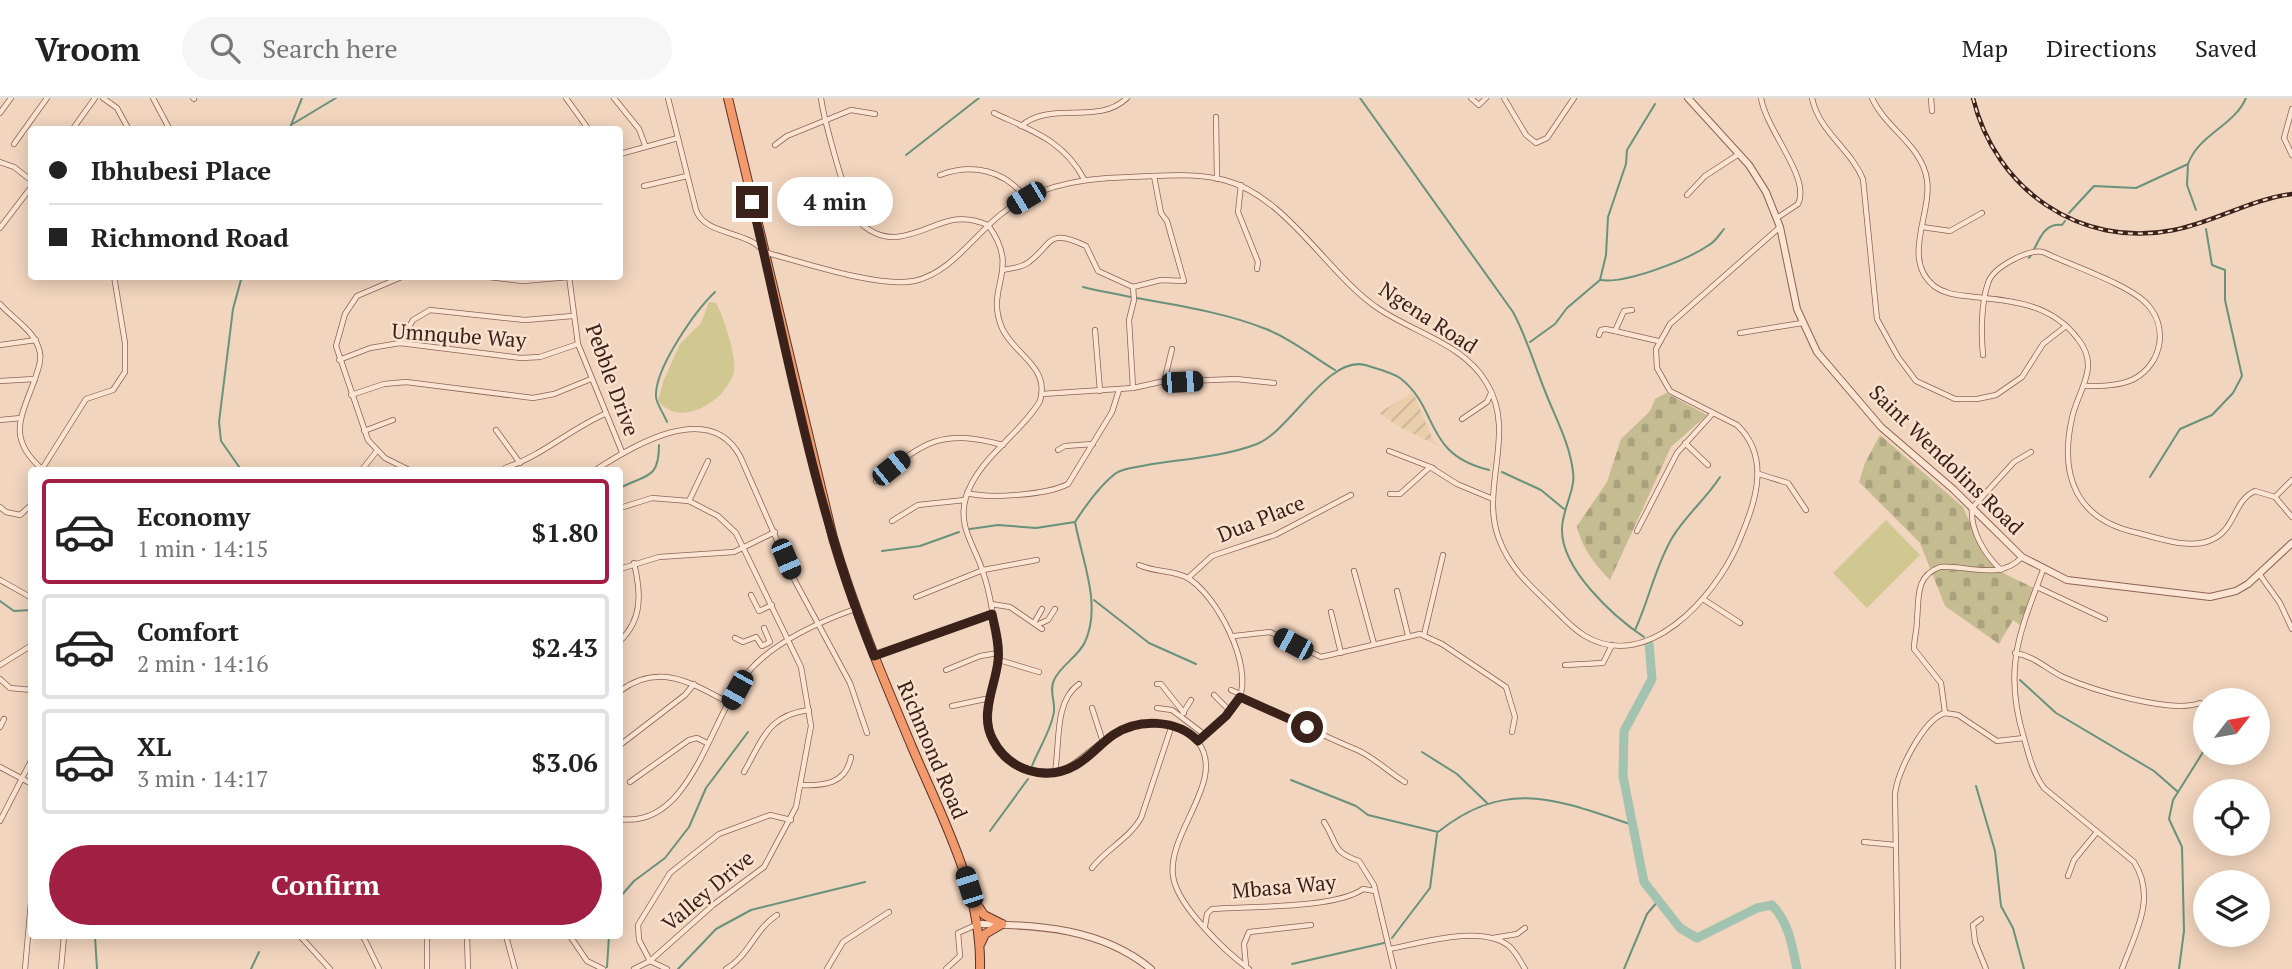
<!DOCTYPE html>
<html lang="en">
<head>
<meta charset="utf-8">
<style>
	:root { --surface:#fff; --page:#f6f6f6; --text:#222; --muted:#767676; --line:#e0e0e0; --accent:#a11f43 }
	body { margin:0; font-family:"PT Serif",serif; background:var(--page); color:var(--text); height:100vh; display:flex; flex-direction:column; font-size:26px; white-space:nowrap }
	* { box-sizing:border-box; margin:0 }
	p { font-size:23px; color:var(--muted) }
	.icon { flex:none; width:38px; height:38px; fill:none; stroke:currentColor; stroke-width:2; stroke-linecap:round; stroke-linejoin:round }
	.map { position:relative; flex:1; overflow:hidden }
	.side { position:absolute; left:28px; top:369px; width:595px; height:472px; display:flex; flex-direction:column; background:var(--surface); border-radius:7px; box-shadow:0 4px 18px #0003 }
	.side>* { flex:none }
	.guide { position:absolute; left:28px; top:28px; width:595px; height:154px; border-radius:7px; box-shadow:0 4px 18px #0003; display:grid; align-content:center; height:154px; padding:0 21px; background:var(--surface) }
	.needle { width:46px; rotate:59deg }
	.buttons { position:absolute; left:2193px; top:590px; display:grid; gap:14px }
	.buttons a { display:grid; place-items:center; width:77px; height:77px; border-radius:50%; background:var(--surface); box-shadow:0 4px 18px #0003; font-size:35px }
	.end { position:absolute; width:32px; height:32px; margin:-16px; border:9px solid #3a221b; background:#fff; box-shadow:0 0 0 4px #fff }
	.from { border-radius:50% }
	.bubble { position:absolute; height:49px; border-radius:24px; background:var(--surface); box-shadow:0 4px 18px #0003; font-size:23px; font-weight:700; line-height:49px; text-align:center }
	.car { position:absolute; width:21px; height:42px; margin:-21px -10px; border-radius:9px; box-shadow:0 0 5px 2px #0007; background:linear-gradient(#222 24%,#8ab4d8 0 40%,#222 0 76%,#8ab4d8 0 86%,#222 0) }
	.guide b { display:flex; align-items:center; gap:24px; height:66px; font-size:26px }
	.guide b+b { border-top:2px solid var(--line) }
	.guide i { width:18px; height:18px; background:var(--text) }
	ul { padding:12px 0 0; list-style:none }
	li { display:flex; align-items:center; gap:21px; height:105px; margin:0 14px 10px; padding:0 7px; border:4px solid var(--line); border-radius:7px }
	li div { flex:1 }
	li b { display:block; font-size:26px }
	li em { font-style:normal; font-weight:700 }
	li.selected { border-color:var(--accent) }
	li>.icon { width:63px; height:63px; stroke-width:1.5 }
	.action { display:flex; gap:14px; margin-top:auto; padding:14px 21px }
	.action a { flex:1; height:80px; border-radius:42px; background:var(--accent); color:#fff; font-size:28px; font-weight:700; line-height:80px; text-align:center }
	header { display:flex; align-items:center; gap:42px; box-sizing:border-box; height:98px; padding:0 35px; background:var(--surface); border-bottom:2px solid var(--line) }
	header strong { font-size:33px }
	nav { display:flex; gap:38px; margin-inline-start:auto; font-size:24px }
	.search { width:490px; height:63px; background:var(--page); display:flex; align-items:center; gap:18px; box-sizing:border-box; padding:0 24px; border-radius:38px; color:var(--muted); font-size:26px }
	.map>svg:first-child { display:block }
</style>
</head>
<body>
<header>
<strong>Vroom</strong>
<div class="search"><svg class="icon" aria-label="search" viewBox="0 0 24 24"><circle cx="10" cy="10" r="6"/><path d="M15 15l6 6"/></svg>Search here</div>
<nav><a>Map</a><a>Directions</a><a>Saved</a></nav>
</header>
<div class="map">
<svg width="2292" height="871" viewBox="0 0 2292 871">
	<defs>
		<pattern id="farmland-furrows" width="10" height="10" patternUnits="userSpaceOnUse" patternTransform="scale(1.75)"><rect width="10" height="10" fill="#e8ceab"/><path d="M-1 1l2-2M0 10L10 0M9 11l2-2" fill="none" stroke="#c8b193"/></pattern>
		<pattern id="cemetery-stones" width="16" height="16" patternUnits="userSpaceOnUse" patternTransform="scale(1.75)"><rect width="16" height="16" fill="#c5bd91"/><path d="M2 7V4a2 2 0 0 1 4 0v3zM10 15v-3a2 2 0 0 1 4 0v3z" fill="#aaa27c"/></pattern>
	</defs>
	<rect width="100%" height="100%" fill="#f2d5be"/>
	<polygon fill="url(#farmland-furrows)" points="1413,294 1433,342 1439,348 1401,330 1379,315"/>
	<g fill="url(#cemetery-stones)">
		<path d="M 1666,295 L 1707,317 L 1671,349 L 1610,482 C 1596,468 1581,449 1577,428 L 1607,384 L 1621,341 L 1650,313 L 1655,301 Z"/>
		<polygon points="1880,337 1963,409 1985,459 2003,475 2034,490 2020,527 2013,522 1999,546 1945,508 1920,445 1859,384 1865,365"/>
	</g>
	<g fill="#d1c791">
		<path d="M 709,204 L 716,205 C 723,217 737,260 734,273 C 728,301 682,332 658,303 L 663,284 L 680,246 L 701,225 Z"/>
		<polygon points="1886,422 1920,457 1867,510 1833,475"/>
	</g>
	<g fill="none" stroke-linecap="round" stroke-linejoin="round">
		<g stroke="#68927c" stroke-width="2">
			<path d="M 1360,0 L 1513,214 C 1527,240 1534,266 1545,293 C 1555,319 1570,346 1573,374 C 1576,391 1562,412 1562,431 C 1561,471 1614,519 1644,539"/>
			<polyline points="291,27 336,0"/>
			<polyline points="289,32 302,0"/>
			<polyline points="906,57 979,0"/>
			<polyline points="2188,66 2187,87 2196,112"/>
			<path d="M 2069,115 L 2094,88 L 2136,90 L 2188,66 C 2199,36 2234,28 2246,0"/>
			<path d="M 2029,160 C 2039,146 2041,125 2062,127 L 2065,123"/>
			<polyline points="242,178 233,211 219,324 221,343 242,373"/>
			<path d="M 1600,182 C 1626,186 1687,162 1709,147 C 1715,144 1720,136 1724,131"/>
			<path d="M 1083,189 C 1144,204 1208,208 1266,231 C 1290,240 1313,259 1335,272"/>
			<polyline points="1530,244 1555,226 1567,210 1600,182 1606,157 1608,119 1626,66 1627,52 1655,6"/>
			<path d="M 667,324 C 664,316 657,307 656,299 C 654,271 696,212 715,194"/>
			<polyline points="1502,374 1541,392 1564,411"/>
			<polyline points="2150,379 2180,331 2212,317 2233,295 2242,278 2225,202 2225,172 2212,167 2206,131"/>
			<path d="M 620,390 C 646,376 659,382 659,347"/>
			<polyline points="970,431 998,427 1036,430 1075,424"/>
			<polyline points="882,453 920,448 959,434"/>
			<polyline points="1094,502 1149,545 1196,566"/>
			<polyline points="0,503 14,513 32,512"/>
			<path d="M 1635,532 C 1649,502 1655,469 1672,440 C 1685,418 1706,401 1720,379"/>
			<polyline points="2020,582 2056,615 2154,673 2178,694"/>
			<polyline points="1422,654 1457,676 1487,705"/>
			<path d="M 1032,668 C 1038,652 1052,631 1054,613 C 1055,602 1049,593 1054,582 C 1060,568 1078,559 1085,544 C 1102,507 1082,462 1075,424 C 1086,407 1099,388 1116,375 C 1124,370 1138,369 1147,367 C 1183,361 1223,359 1257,346 C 1290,333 1328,257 1365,267 C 1375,270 1391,274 1400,280 C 1440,311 1423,356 1489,372"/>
			<path d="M 1291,682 L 1356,708 L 1368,717 L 1438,734 C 1507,679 1557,702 1633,727"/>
			<polyline points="1976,688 1995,753 2001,808 2013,830 2024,871"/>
			<polyline points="990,733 1028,681"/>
			<polyline points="620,799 634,783 665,760 689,729 706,690 748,634"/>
			<polyline points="95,838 97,871"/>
			<polyline points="1392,840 1430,790 1437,736"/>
			<polyline points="1292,866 1384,845"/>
			<polyline points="607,869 609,838"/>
			<polyline points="251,871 259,854"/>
			<polyline points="678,871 716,831 751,812 865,784"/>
			<polyline points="1624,871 1647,816 1658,803"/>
			<polyline points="2179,871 2184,833 2182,749 2169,721 2173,702 2205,651"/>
		</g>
		<path stroke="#a2c3b0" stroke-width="9" d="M 1649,545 L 1652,581 L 1624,633 L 1623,678 L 1644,784 L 1680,830 L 1697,840 L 1757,810 L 1772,807 C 1789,825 1792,847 1797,871"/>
		<g stroke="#8c6355" stroke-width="6">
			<g id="minor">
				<polyline points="103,0 117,10 129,32"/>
				<polyline points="153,0 170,32"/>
				<polyline points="193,0 194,1"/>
				<polyline points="566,0 589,32"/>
				<polyline points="614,0 639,31 645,47"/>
				<path d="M 668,0 L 696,112 C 705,138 748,132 764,154 C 802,164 878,190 914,183 C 949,176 973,139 1000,117 C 1044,81 1097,80 1152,78 C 1175,77 1201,76 1224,82 C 1287,98 1327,176 1379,211 C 1415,235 1463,246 1486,284 C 1518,335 1479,389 1499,441 C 1509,468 1527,485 1547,504 C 1559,515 1571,530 1585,538 C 1648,575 1714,499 1737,448 C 1754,408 1773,361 1737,327 L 1670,293 L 1657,270 L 1656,251 L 1670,226 L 1780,129"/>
				<path d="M 821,0 C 824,22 847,107 858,122 C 867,133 882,140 896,139 C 933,135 949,110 988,127 C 1022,173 984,188 1002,230 C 1014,257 1050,268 1040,303 C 1020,337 978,360 966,399 C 957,429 975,448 983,474 C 991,498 994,523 997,547 C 1002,588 969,628 1009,661 C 1056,702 1083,651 1119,633 C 1133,626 1151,625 1166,627 C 1179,628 1190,633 1198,644 C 1227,682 1167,734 1173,778 C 1177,808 1226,854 1249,871"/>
				<polyline points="1471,0 1479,7 1486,0"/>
				<polyline points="1504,0 1526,37 1536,45 1547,40 1574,0"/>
				<path d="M 1761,0 C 1767,34 1811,80 1798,106 L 1777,120"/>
				<path d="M 1812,0 C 1819,34 1850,50 1863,81 L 1877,221 L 1898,259 L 1916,283 L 1955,301 L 1977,301 L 1996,297 L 2022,279 L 2043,246 L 2066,228"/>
				<path d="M 1872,0 C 1886,31 1922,47 1927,82 C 1932,116 1901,161 1934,188 C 1946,197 1960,197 1974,199 C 2014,203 2052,206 2078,241 C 2101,270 2078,291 2072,320 C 2059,378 2076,422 2138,435 C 2158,440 2185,450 2206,444 C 2237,435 2231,404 2255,393 L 2275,399 L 2292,419"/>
				<polyline points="1931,0 1932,13"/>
				<polyline points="2292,11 2284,40 2292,57"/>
				<polyline points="0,15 11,0"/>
				<path d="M 994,15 C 1032,33 1063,42 1084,81"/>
				<polyline points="1216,19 1217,81"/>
				<path d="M 1021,28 C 1051,2 1098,28 1127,0"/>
				<polyline points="72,32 95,0"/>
				<polyline points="14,46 47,0"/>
				<polyline points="775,47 787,38 851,12 875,16"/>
				<polyline points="620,56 678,40"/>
				<polyline points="0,64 14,69 32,83"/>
				<path d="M 940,77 C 973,65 1004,72 1026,100"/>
				<polyline points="1241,87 1238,114 1258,164 1257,171"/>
				<polyline points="644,88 687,78"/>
				<polyline points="1687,97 1705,78 1739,56"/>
				<polyline points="1922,129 1950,133 1982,115"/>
				<polyline points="0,130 32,88"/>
				<path d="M 1003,172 C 1011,170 1022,170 1029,164 C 1053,146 1047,129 1086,148 L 1098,173 L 1133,189 L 1134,202 L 1129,222 L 1133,290"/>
				<polyline points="404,178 357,198 345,216 336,248 368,342 385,360 411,373"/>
				<polyline points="480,178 523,183 569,179"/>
				<polyline points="569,178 578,246 622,354"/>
				<polyline points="1133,189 1161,182 1184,183 1167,123 1161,115 1154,78"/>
				<path d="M 0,206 C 14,222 36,233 40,255 C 42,264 37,273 35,281 C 20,321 7,341 43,372"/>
				<polyline points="1095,232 1100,293"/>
				<polyline points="1615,233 1624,213 1632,212"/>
				<polyline points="1740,235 1802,225"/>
				<polyline points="1599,237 1601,232 1606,231 1658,243"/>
				<polyline points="400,245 413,222 430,212 525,222 573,218"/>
				<polyline points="0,247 36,242"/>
				<path d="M 1983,257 C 1981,236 1981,205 1988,185 C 1993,169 2028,151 2043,154 C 2070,167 2125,185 2145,204 C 2169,227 2163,265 2134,281 C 2120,288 2101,288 2086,288"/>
				<polyline points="339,262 370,250 400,245 521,260 540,259 578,246"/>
				<polyline points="0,283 35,281"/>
				<polyline points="1164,284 1172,251"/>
				<polyline points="1042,296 1133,290 1160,284 1236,281 1274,285"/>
				<polyline points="351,297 384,286 406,284 533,300 554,296 591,281"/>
				<polyline points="1462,321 1487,304 1491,295"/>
				<polyline points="0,322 21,320"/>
				<polyline points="496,332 520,365"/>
				<polyline points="364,333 393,322"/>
				<polyline points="1685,345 1708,367"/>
				<polyline points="1058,352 1065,348 1093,346"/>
				<polyline points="1389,353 1433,370"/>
				<path d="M 505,370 C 542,358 570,331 605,316"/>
				<polyline points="42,371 86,301 113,292 125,274 125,245 114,178"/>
				<polyline points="361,373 376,354"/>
				<path d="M 594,373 C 632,348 709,301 740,358 L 795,483 L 850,585 L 867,635"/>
				<polyline points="1759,376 1788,385 1806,412"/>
				<path d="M 876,383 C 924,344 939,330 1003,347"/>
				<path d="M 967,395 C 989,401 1047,397 1068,386 L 1112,314 L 1119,292"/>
				<polyline points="1390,396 1400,396 1430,369 1457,386 1493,401"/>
				<polyline points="2275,399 2292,382"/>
				<polyline points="689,403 708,363"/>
				<polyline points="0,409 6,414 20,417 32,406"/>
				<polyline points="620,410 652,400 689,403 718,418 736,435 801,569 811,628 796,709 764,769 713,807 650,863 634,871"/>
				<polyline points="892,423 918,407 965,402"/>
				<polyline points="1637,433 1677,355 1713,315"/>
				<path d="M 1139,467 C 1154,474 1171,472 1186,479 C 1216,495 1254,568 1239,601 C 1231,618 1211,632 1198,643"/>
				<polyline points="620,471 659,459 734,454 775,434"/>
				<path d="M 2001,472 C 1985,457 1970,433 1972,410 L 2014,364 L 2031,354"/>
				<path d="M 2043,472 C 2019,536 2003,571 2024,640 C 2029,658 2033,675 2044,690 L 2134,764 C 2157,800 2135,835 2122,871"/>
				<polyline points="1354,473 1374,546"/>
				<polyline points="2260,477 2280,505 2292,531"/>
				<polyline points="1188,480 1212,458 1275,437 1351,397"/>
				<polyline points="0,482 32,500"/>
				<polyline points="2037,489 2105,521"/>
				<polyline points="1397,493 1408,537"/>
				<polyline points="751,497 759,513 772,507"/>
				<polyline points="916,499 983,472 1037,462"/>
				<polyline points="1703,501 1740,525"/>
				<polyline points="991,506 1010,509 1042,531"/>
				<polyline points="1331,514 1341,555"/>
				<polyline points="1034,525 1042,511"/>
				<polyline points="1037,527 1048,522 1055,511"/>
				<polyline points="1424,537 1443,457"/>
				<polyline points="1234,538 1270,534 1321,559 1420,536 1442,546 1506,589 1515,619 1512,634"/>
				<polyline points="735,540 743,544 756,539 762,548 770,544 764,530"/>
				<path d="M 620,543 C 643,521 641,494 634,465"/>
				<path d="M 2015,555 C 2035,558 2046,571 2063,579 C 2092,592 2172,616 2200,605"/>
				<polyline points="875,558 992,516"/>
				<polyline points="999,562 1039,574"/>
				<polyline points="0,567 32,547"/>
				<polyline points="1565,567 1603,565 1612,547"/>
				<polyline points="946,572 980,558 998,555"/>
				<polyline points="0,581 10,590 32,592"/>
				<polyline points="1157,586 1161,586 1184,615"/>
				<polyline points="1231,592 1240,596"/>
				<path d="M 620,593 C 659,564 692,585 729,605"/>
				<polyline points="1214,597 1230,613"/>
				<path d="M 1240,599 C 1279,615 1316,635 1355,651 C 1373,658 1388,674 1405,684"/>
				<polyline points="952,608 990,600"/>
				<polyline points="1092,610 1103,644"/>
				<polyline points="1157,610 1172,612 1205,637"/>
				<polyline points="1183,615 1191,602"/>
				<path d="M 1945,615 L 1941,585 L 1914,551 C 1914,541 1917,532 1917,522 C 1919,500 1915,478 1940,469 C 1968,467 2000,483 2022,459"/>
				<polyline points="0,629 4,621"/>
				<polyline points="620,647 685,597 694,586"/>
				<polyline points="0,669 32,686"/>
				<path d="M 744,674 C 763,641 768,617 809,612"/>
				<path d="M 1055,674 C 1060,646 1054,603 1079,586"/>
				<polyline points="630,684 689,642 697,640 707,645"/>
				<path d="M 801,687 C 824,688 846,686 851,659"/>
				<path d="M 620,721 C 693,731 710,616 749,573 C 775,543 819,524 855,511"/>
				<polyline points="0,723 32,661"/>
				<path d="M 1324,724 C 1338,745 1331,754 1359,763 L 1374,787 L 1394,871"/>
				<polyline points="1864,744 1896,747"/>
				<path d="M 1092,770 C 1106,751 1129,741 1141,720 L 1172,627"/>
				<polyline points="2068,778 2074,762 2097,734"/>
				<polyline points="1981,821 1973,827 1975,844 1986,871"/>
				<path d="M 1205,828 L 1207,816 L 1212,811 C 1248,808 1335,811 1363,791 L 1375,793"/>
				<polyline points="300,838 330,871"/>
				<polyline points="363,838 379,871"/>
				<polyline points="467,838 468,871"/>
				<polyline points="506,838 515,871"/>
				<polyline points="570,838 587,863 603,871"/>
				<polyline points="1493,840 1517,836 1525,830"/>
				<path d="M 1390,851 C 1421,845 1482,826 1509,848 C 1516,854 1520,863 1525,871"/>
				<polyline points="1246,868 1244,846 1249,834 1311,827"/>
				<polyline points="25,871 32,793"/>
				<polyline points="61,871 64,838"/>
				<polyline points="427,871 427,838"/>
				<polyline points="667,871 650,863 639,842 638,827 670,775 719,736 770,717 791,722"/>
				<path d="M 726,871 C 748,859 755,831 777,817"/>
				<polyline points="827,871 843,844 889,814"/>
				<polyline points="946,871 960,858 958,835 978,826"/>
				<path d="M 1898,871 L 1895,697 C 1896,675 1924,621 1945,615 L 1958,617 L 1997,643 L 2024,640"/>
			</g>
		</g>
		<g stroke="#8c6355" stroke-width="8">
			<g id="tertiary">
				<polyline points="1688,0 1749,67 1766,94 1780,129 1797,211 1817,254 1881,329 1953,391 2022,459 2067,482 2210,499 2236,493 2248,486 2292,445"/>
				<path d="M 978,826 C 1039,827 1101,830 1151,871"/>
			</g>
		</g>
		<g stroke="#59332a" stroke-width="10">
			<g id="trunk">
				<path d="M 728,0 L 833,440 C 854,512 883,580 912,649 C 942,720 982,792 980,871"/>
				<polyline points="976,805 984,817 1002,826"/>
				<polyline points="981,845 985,836 1002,826"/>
			</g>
		</g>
		<use href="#minor" stroke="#fce4d2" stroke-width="4.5"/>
		<use href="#tertiary" stroke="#fce4d2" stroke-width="6"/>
		<use href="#trunk" stroke="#f29a6c" stroke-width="8"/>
		<g stroke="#3a221b" stroke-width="4.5">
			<path id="rail" d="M 1973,0 C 1995,91 2080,151 2174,132 C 2215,124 2251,101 2292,96"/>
		</g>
		<use href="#rail" stroke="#f9e1ce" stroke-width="2" stroke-dasharray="5" stroke-linecap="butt"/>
	</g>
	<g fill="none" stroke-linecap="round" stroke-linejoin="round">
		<path stroke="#3a221b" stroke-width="9" d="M 752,104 C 788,256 815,413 874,558 L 992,516 C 995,530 1000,548 998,563 C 995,590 979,616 993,642 C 1009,673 1046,684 1076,667 C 1090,659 1100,646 1113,637 C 1138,620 1177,621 1198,643 L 1226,618 L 1240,599 L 1307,629"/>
	</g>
	<g text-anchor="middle" stroke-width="5" stroke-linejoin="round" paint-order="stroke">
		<g font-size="21" fill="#3a221b" stroke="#f9e1ce">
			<text transform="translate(1428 220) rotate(33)" y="7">Ngena Road</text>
			<text transform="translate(459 238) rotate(4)" y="7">Umnqube Way</text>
			<text transform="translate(612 282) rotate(70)" y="7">Pebble Drive</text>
			<text transform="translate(1946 362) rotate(44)" y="7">Saint Wendolins Road</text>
			<text transform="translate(1261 421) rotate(-22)" y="7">Dua Place</text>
			<text transform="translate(932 652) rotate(67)" y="7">Richmond Road</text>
			<text transform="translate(1284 789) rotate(-5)" y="7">Mbasa Way</text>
			<text transform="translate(708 793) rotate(-40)" y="7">Valley Drive</text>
		</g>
	</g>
</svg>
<div class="buttons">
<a><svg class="needle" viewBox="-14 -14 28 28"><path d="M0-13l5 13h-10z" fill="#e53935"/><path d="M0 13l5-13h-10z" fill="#767676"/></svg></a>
<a><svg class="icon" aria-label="locate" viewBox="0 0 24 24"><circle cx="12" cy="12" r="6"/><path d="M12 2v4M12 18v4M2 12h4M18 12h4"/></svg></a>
<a><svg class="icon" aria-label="layers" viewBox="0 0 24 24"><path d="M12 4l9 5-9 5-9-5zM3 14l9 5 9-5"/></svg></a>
</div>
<i class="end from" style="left:1307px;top:629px"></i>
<i class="end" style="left:752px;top:104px"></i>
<div class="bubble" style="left:777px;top:79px;width:116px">4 min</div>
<i class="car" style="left:1026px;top:100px;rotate:239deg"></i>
<i class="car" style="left:1182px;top:284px;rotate:87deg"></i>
<i class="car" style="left:891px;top:370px;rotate:51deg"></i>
<i class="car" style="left:786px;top:461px;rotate:157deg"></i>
<i class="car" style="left:1293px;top:546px;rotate:298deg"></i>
<i class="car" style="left:737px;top:592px;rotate:209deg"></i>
<i class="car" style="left:969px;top:789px;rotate:342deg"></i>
<div class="guide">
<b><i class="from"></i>Ibhubesi Place</b>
<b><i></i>Richmond Road</b>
</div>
<section class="side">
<ul>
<li class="selected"><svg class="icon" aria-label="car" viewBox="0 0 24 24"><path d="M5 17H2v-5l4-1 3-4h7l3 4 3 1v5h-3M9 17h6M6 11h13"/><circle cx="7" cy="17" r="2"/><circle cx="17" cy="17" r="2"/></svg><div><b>Economy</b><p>1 min · 14:15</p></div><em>$1.80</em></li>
<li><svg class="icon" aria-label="car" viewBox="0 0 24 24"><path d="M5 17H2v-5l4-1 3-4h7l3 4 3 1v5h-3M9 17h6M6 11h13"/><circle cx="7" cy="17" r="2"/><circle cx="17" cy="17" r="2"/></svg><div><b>Comfort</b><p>2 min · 14:16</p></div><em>$2.43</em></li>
<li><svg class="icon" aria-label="car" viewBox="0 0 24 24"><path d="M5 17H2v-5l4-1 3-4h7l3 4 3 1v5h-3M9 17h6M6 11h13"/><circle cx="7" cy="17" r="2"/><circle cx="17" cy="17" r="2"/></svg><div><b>XL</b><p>3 min · 14:17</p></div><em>$3.06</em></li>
</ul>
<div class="action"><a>Confirm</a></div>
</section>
</div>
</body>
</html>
